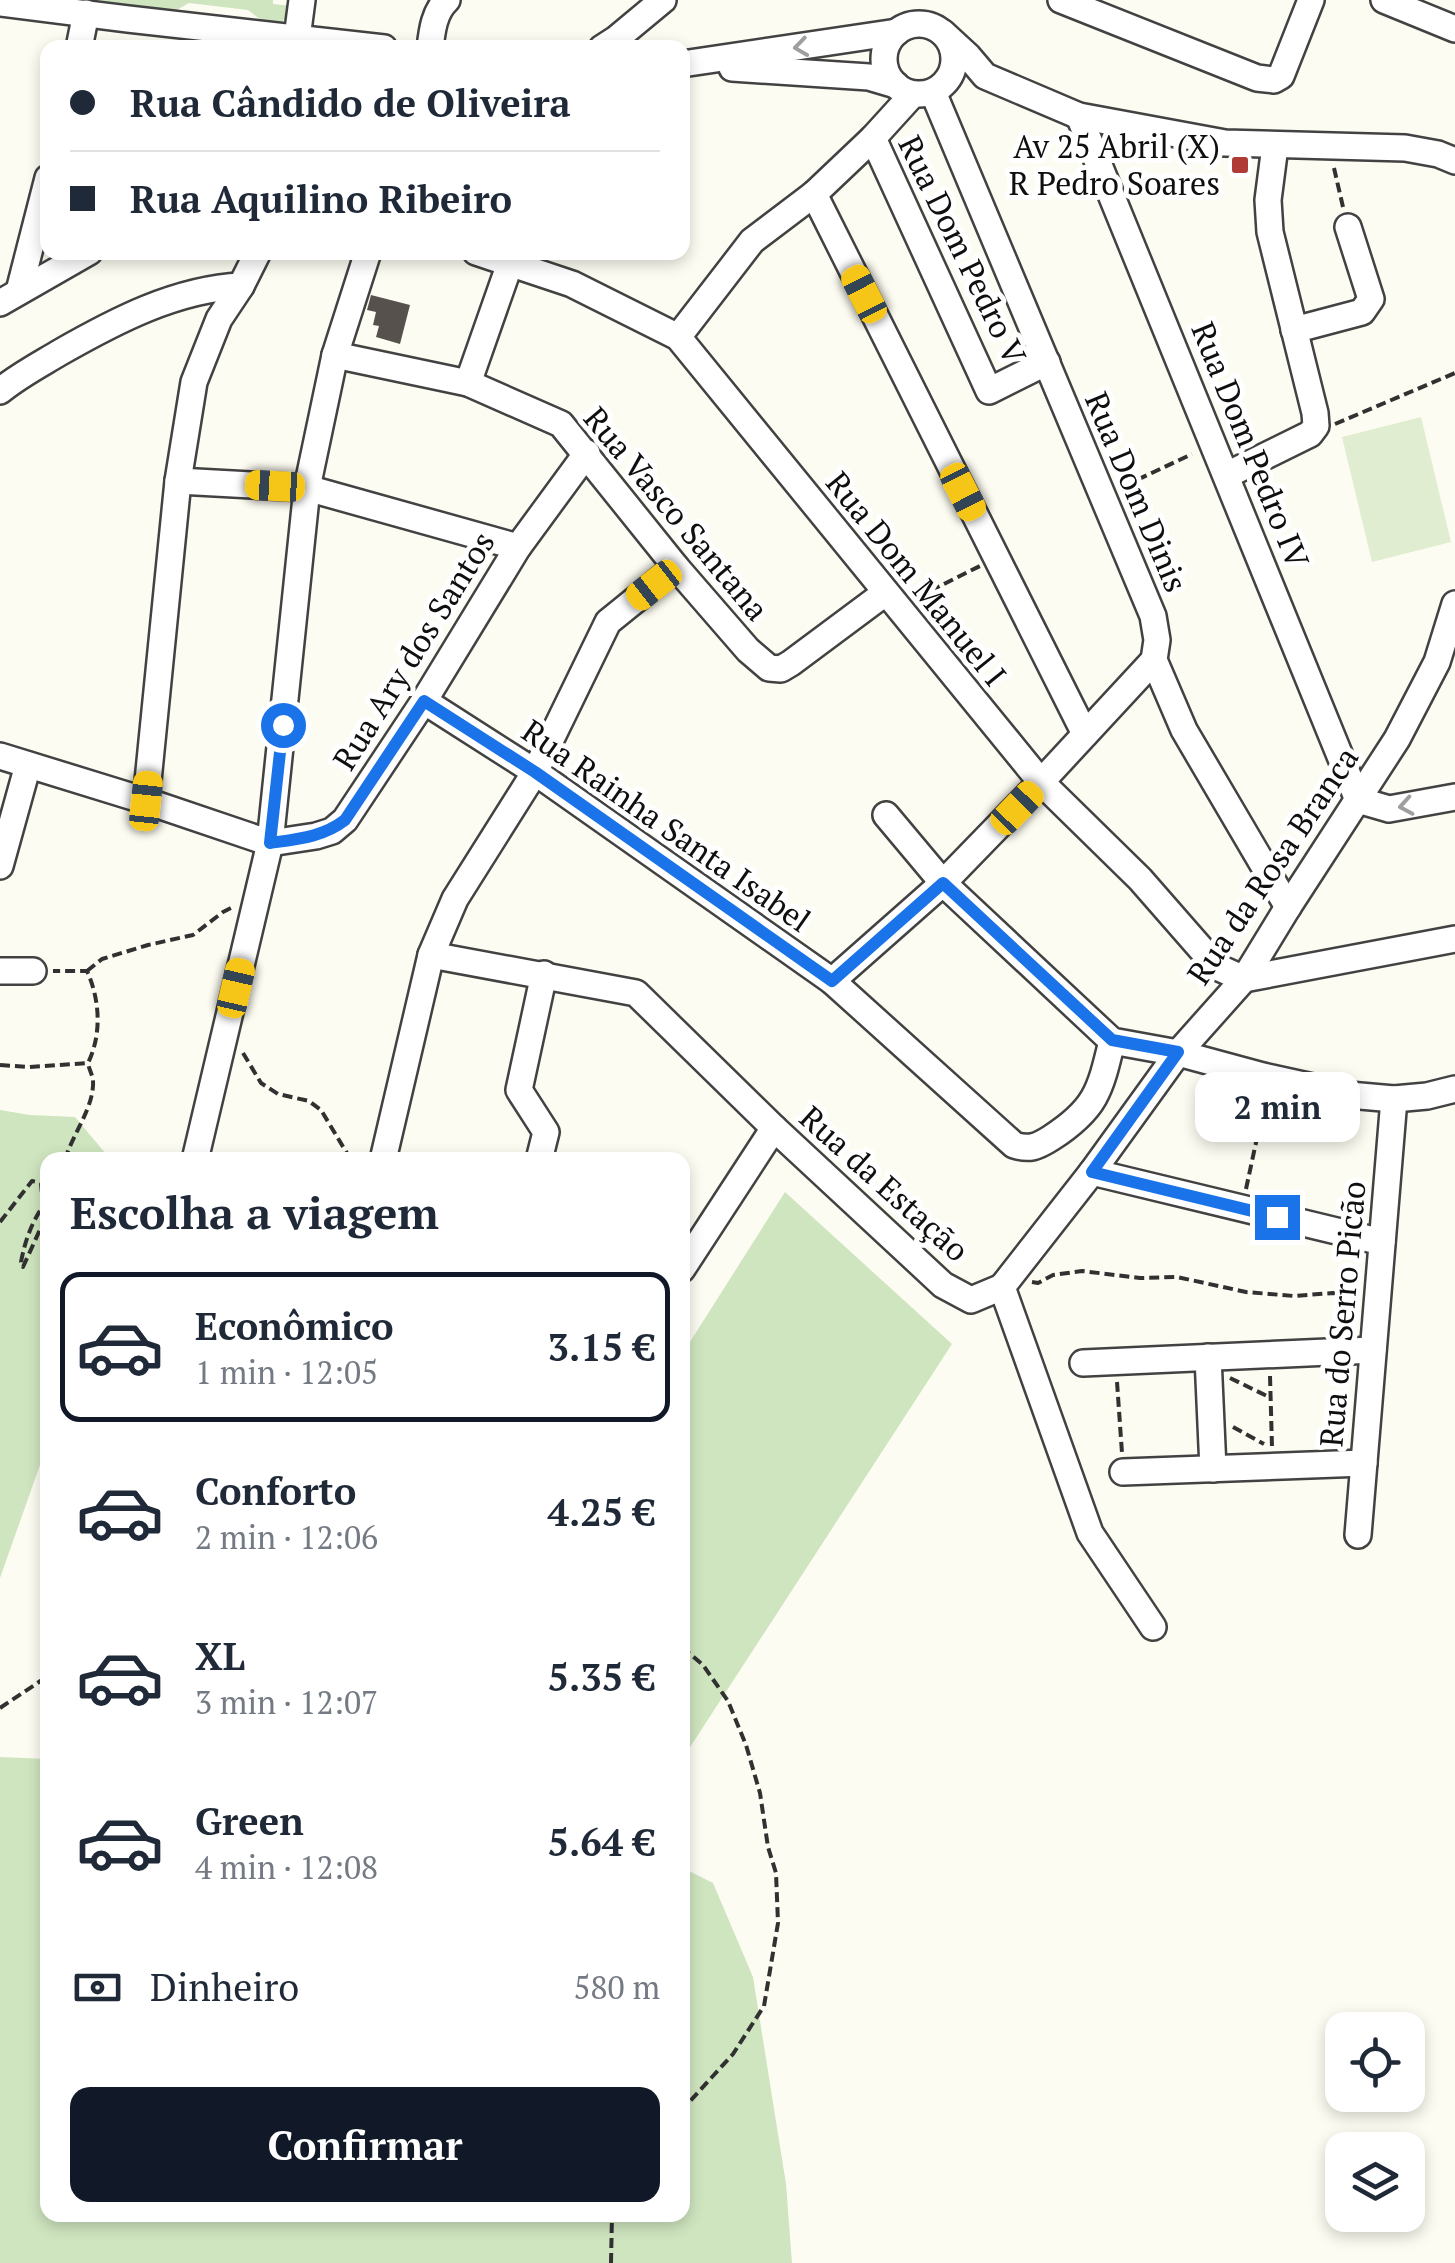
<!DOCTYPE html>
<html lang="pt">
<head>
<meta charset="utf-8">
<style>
	:root { --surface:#fff; --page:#f2f2f3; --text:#1f2937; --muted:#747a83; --line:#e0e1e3; --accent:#111827 }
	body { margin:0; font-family:"PT Serif",serif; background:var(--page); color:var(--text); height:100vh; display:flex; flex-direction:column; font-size:38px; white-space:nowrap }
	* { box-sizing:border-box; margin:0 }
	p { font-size:32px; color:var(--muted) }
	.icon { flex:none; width:55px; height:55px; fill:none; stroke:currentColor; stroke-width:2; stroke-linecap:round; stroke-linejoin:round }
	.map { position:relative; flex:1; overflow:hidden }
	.sheet { position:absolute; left:40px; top:1152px; width:650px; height:1070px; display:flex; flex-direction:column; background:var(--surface); border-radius:20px; box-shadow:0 5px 15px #0003 }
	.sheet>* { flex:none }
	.guide { position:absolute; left:40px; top:40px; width:650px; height:220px; border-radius:20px; box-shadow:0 5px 15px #0003; display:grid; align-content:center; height:220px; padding:0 30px; background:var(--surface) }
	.tools { position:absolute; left:1325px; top:2012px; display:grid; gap:20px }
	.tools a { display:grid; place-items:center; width:100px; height:100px; border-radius:20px; background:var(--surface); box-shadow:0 5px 15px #0003; font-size:50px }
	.end { position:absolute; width:45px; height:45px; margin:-22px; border:12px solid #1a73e8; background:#fff; box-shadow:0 0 0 5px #fff }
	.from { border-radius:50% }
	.bubble { position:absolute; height:70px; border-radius:20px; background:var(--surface); box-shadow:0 5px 15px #0003; font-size:32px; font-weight:700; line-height:70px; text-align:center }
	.car { position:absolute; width:30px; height:60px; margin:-30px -15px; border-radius:12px; box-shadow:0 0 8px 2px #0007; background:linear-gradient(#f5c518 24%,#345 0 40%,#f5c518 0 76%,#345 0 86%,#f5c518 0) }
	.guide b { display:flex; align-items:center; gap:35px; height:95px; font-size:38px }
	.guide b+b { border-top:2px solid var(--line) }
	.guide i { width:25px; height:25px; background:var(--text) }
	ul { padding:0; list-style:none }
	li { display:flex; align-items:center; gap:30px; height:150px; margin:0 20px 15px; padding:0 10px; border:5px solid transparent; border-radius:20px }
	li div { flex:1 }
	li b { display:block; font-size:38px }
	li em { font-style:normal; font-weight:700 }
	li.active { border-color:var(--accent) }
	li>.icon { width:90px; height:90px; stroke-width:1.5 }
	h2 { padding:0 30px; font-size:45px; line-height:120px }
	.pay { display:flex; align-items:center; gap:25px; height:110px; padding:0 30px; font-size:38px }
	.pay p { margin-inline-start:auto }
	.action { display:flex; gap:20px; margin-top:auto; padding:20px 30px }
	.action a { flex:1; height:115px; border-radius:20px; background:var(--accent); color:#fff; font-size:40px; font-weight:700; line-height:115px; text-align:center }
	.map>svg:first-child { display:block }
</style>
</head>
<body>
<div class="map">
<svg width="1455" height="2263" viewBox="0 0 1455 2263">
	<rect width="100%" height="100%" fill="#fdfcf2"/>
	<g fill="#cfe5bf">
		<polygon points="97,0 273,0 273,4 292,6 286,19 281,22 261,20 248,10 189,3 175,11"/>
		<polygon points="0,1110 30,1115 75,1117 111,1160 48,1160 47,1445 0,1578"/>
		<polygon points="785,1192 952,1344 683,1758 683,1353"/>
		<polygon points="0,1757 47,1759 48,2215 682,2215 683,1868 713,1883 753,1977 786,2184 792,2263 0,2263"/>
	</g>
	<polygon fill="#e0edd0" points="1421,417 1451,542 1372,562 1342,437"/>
	<polygon fill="#56514c" points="371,295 410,305 400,344 376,337 379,326 373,325 376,312 367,310"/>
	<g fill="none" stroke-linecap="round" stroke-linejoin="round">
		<g stroke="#424242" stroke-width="30">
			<g id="minor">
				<polyline points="1061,0 1257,78 1274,80 1281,76 1311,0"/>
				<polyline points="1384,0 1455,29"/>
				<polyline points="0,3 128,19 384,48"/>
				<circle cx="919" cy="59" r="35"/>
				<polyline points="943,33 968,56 985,76 1079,116 1225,143 1405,148 1438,154 1455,161"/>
				<polyline points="297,38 302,0"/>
				<polyline points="79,48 86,13"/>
				<path d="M 430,48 C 432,31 434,12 447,0"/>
				<polyline points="602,48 616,39 663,0"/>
				<polyline points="682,64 897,32"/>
				<polyline points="732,68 869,77 896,85"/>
				<polyline points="933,92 1153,616 1157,640 1154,660 1184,730 1288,907"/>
				<polyline points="1079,116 1358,800 1389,809 1455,797"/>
				<polyline points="873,138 989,391 1047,362"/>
				<polyline points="814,194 1085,734"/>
				<polyline points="476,252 572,284 678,337 1041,782 1140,879 1217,967 1244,979 1455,939"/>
				<polyline points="19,291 48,178"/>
				<polyline points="0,303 89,252"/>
				<polyline points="1294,330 1362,312 1371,299 1348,227"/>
				<polyline points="678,337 752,241 814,194 873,138 913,94"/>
				<polyline points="335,355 468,383 561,424 676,567 748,650 769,668 781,669 791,663 885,593"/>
				<polyline points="468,383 514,252"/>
				<path d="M 0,391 C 18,376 39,365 59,353 C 115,321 176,289 241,286"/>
				<polyline points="1227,475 1310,434 1316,426 1315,413 1270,232 1268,200 1275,146"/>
				<polyline points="178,481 307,488 518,547"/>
				<path d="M 424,701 L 535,772 L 832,981 L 1014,1145 C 1029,1150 1037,1147 1051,1138 C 1096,1109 1100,1091 1112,1041"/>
				<polyline points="0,756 146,801 270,843 316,836 332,831 345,820 424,701 518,547 587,453"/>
				<polyline points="146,801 178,481 194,382 219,319 241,286 258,252"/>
				<polyline points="886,815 943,883 1112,1041 1178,1053 1263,1076 1349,1095 1394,1099 1427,1096 1455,1089"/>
				<polyline points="0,866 28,765"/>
				<polyline points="431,955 636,993 774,1128 943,1285 971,1300 1002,1287"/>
				<polyline points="0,971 33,971"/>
				<polyline points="832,981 943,883 1041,782 1154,660"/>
				<polyline points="195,1160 270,843 307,488 335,355 368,252"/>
				<polyline points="383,1160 431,955 455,899 535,772 608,622 676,567"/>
				<polyline points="539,1160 546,1132 519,1090 544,974"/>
				<polyline points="1092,1172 1382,1242"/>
				<polyline points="682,1269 774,1128"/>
				<polyline points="1002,1287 1092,1172 1178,1053 1244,979 1288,907 1397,739 1437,662 1455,604"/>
				<polyline points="1002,1287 1090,1533 1153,1627"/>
				<polyline points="1208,1357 1213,1469"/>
				<polyline points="1083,1363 1373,1350"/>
				<polyline points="1123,1472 1364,1463"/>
				<polyline points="1358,1535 1394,1099"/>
			</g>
		</g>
		<g stroke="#313131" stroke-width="4" stroke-dasharray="10 5" stroke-linecap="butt">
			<polyline points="1334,168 1343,207"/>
			<polyline points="1335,424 1455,373"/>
			<polyline points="1124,486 1192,454"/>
			<polyline points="922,602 929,599 934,589 980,566"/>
			<polyline points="87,971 102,959 148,945 193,935 223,912 231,908"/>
			<polyline points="243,1053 261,1083 278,1094 309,1101 321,1110 351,1160"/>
			<path d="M 0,1065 L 29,1067 L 88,1063 C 102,1034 100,1000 87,971 L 53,971"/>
			<path d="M 65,1160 C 72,1135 95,1106 93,1080 C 92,1074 89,1069 88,1063"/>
			<polyline points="1246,1189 1266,1096"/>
			<path d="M 0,1222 L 32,1181 L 41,1183 L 43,1206 C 31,1224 25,1241 21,1262 L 23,1267 L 48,1212"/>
			<polyline points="1032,1282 1038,1283 1053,1275 1082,1271 1140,1278 1177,1277 1246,1292 1294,1296 1333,1293 1358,1300"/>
			<polyline points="1270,1376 1272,1447"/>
			<polyline points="1230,1378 1271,1398"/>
			<polyline points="1117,1382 1122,1453"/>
			<polyline points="1233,1427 1264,1444"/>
			<polyline points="682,1491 685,1491 688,1494 682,1507"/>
			<polyline points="682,1647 703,1665 728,1701 746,1745 760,1793 768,1847 776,1873 778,1923 764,2006 733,2054 682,2110"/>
			<polyline points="0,1708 48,1676"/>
			<polyline points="611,2263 612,2215"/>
		</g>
		<use href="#minor" stroke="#fff" stroke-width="25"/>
	</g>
	<defs><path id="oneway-chevron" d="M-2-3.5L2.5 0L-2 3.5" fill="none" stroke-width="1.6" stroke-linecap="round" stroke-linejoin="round" transform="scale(2.5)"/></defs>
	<g stroke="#9f9f9f">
		<use href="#oneway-chevron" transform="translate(801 47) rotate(172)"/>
		<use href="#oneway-chevron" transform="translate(1406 806) rotate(170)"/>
	</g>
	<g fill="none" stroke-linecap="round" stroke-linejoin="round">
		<path stroke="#1a73e8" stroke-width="12" d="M 283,725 L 270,843 C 298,839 323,837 345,820 L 424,701 L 535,772 L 832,981 L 943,883 L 1112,1040 L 1178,1052 L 1092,1172 L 1277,1217"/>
	</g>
	<rect fill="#b03b36" stroke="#fff" stroke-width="4" x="1230" y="155" width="20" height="20" rx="5"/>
	<g text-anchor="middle" stroke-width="10" stroke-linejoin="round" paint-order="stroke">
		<g font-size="32" fill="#0f0f0f" stroke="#fff" text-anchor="end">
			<text x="1220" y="158">Av 25 Abril (X)<tspan x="1220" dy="37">R Pedro Soares</tspan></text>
		</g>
		<g font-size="32" fill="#0f0f0f" stroke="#fff">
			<text transform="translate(962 250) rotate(64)" y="11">Rua Dom Pedro V</text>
			<text transform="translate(1250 445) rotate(68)" y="11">Rua Dom Pedro IV</text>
			<text transform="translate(1136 492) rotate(67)" y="11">Rua Dom Dinis</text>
			<text transform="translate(676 514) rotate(50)" y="11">Rua Vasco Santana</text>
			<text transform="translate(916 579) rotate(51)" y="11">Rua Dom Manuel I</text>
			<text transform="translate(414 651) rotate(-58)" y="11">Rua Ary dos Santos</text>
			<text transform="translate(666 826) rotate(35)" y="11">Rua Rainha Santa Isabel</text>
			<text transform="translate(1273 866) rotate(-56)" y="11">Rua da Rosa Branca</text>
			<text transform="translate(884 1184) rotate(42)" y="11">Rua da Estação</text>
			<text transform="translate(1343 1314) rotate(-85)" y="11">Rua do Serro Picão</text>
		</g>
	</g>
</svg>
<div class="tools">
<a><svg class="icon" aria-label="locate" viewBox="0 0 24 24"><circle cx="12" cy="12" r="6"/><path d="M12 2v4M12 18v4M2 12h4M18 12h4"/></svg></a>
<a><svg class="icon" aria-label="layers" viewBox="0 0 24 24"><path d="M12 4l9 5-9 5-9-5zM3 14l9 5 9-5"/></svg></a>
</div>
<i class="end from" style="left:283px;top:725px"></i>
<i class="end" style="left:1277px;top:1217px"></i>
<div class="bubble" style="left:1195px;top:1072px;width:165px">2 min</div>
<i class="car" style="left:864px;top:294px;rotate:333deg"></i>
<i class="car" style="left:275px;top:486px;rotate:273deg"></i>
<i class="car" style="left:963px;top:492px;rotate:153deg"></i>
<i class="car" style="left:654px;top:585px;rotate:232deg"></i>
<i class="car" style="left:146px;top:801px;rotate:6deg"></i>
<i class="car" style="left:1017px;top:808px;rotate:44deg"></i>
<i class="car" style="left:236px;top:988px;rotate:13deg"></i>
<div class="guide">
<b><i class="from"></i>Rua Cândido de Oliveira</b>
<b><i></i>Rua Aquilino Ribeiro</b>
</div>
<section class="sheet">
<h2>Escolha a viagem</h2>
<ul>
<li class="active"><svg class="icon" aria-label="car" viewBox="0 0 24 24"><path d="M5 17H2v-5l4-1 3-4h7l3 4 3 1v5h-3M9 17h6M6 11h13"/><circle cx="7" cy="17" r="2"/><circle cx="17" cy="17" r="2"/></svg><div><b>Econômico</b><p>1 min · 12:05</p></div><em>3.15 €</em></li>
<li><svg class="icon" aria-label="car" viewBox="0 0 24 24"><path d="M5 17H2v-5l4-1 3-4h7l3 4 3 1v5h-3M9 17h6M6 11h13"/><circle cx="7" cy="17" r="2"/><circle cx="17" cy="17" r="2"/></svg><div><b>Conforto</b><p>2 min · 12:06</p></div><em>4.25 €</em></li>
<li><svg class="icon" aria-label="car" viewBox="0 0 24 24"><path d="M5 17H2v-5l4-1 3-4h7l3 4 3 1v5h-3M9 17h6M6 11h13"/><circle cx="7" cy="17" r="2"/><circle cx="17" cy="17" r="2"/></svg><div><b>XL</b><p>3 min · 12:07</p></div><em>5.35 €</em></li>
<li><svg class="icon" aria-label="car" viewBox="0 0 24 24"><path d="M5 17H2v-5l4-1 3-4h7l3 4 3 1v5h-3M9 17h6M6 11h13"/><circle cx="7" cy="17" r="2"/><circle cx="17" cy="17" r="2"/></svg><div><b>Green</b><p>4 min · 12:08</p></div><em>5.64 €</em></li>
</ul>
<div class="pay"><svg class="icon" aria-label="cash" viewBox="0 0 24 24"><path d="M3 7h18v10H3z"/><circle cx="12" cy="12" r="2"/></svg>Dinheiro<p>580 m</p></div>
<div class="action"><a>Confirmar</a></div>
</section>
</div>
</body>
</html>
